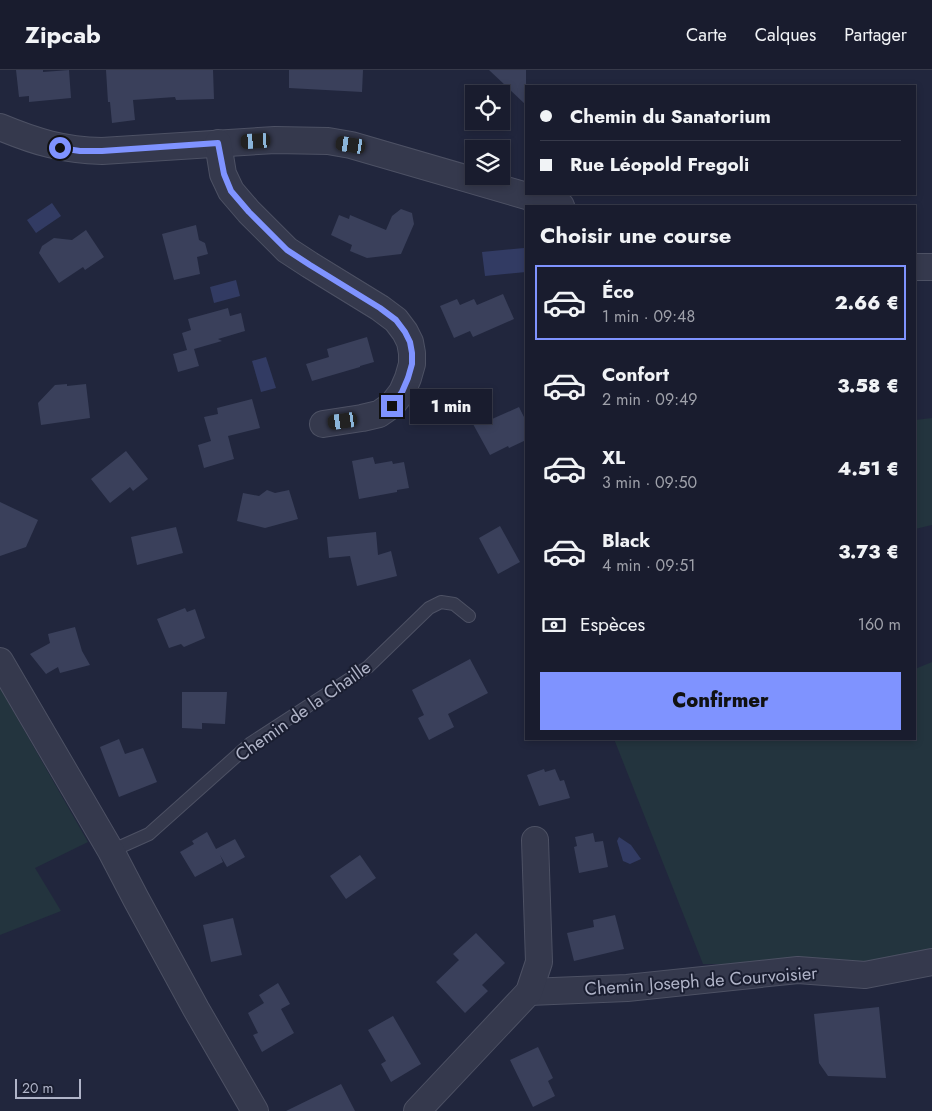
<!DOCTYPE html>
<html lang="fr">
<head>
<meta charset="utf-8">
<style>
	:root { --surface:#191c2e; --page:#26293a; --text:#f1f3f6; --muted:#9fa1aa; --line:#373a4a; --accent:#7f93ff }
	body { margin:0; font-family:Jost,sans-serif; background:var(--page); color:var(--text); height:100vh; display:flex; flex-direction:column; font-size:19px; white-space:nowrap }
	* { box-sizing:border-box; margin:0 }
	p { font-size:16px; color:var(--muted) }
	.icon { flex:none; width:28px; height:28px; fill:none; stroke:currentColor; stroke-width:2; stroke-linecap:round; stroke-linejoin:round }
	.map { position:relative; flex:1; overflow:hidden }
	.sheet { position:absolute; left:525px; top:135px; width:391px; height:535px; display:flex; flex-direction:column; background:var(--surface); border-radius:0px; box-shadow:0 2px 8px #0003,0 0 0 1px var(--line) }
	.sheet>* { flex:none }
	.banner { position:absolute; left:525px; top:15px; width:391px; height:110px; border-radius:0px; box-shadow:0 2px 8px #0003,0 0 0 1px var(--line); display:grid; align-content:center; height:110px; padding:0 15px; background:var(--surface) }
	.tools { position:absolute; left:465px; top:15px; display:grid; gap:10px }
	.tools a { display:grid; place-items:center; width:45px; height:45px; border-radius:0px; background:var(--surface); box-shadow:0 2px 8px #0003,0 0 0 1px var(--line); font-size:25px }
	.scale { position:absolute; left:15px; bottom:12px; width:66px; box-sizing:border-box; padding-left:5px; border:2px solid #b0b4c8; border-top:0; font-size:14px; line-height:18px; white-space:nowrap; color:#b0b4c8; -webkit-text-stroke:4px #1a1e31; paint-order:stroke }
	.end { position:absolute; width:22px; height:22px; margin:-11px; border:6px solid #7f93ff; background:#111; box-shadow:0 0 0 2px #111 }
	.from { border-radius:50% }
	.bubble { position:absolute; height:35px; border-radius:0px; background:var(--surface); box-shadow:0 2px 8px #0003,0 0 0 1px var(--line); font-size:16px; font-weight:800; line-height:35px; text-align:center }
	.car { position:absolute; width:15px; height:30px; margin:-15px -8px; border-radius:6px; box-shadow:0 0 4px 1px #0007; background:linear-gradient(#222 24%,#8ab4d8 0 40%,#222 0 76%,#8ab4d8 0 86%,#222 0) }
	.banner b { display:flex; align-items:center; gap:18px; height:48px; font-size:19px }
	.banner b+b { border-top:1px solid var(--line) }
	.banner i { width:12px; height:12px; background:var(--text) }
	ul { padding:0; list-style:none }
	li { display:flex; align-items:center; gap:15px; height:75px; margin:0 10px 8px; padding:0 5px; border:2px solid transparent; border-radius:0px }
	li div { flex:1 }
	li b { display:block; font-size:19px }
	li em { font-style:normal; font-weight:800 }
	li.selected { border-color:var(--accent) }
	li>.icon { width:45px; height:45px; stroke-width:1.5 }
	h2 { padding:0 15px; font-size:22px; line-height:60px }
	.pay { display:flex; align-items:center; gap:12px; height:55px; padding:0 15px; font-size:19px }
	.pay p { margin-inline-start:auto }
	.action { display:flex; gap:10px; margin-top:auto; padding:10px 15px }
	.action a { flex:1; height:58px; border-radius:0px; background:var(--accent); color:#111; font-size:20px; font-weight:800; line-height:58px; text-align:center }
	header { display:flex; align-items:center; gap:30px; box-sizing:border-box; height:70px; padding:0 25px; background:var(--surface); border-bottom:1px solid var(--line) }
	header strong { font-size:24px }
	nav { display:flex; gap:28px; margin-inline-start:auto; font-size:18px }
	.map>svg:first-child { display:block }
</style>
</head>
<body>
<header>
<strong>Zipcab</strong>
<nav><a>Carte</a><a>Calques</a><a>Partager</a></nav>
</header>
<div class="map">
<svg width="932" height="1041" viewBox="0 0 932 1041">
	<rect width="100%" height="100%" fill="#21263d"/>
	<g fill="#23343e">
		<polygon points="932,348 932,455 915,459 915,350"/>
		<polygon points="932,592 932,883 867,894 703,894 614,669 915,669 915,599"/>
		<polygon points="0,618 88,772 35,798 61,841 0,865"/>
	</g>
	<g fill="#323b63">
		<polygon points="52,133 61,146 36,163 27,150"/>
		<polygon points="524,178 526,202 485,206 482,182"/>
		<polygon points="236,210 240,226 214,233 210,217"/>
		<polygon points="266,287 276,318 261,322 252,291"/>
		<polygon points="619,767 631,775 641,789 630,794 623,791 617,771"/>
	</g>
	<g fill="#3a405b">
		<polygon points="16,0 43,0 43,2 69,0 71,28 29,32 29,26 19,27"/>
		<polygon points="106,0 213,0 214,29 176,30 175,27 133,30 135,50 112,53 110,32 108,32"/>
		<polygon points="289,0 363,0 362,22 289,18"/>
		<polygon points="489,0 526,0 526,35"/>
		<polygon points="401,139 412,143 414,154 401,184 367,188 350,181 352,175 331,165 339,145 349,149 350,145 386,160 392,146"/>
		<polygon points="196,155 199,170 205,173 208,184 197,187 200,204 174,210 162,164"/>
		<polygon points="86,160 104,187 85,200 83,197 59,213 39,183 42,176 54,168 72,170"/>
		<polygon points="503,224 514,249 473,267 470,261 454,268 440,236 457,229 460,235 474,229 477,235"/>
		<polygon points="228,238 230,246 241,243 245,261 218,269 222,271 194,279 199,296 178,302 173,284 187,280 182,263 191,260 188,249"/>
		<polygon points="367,267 374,292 360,296 360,297 312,311 306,294 329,287 327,279"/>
		<polygon points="67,314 67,316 86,314 90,348 41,355 38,333 55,315"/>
		<polygon points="252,329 260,358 228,366 234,389 204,398 198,375 211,371 204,347 218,344 217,338"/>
		<polygon points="519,337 526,351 526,370 509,378 508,376 490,385 473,354 490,346 492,349"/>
		<polygon points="126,381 148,409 133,421 130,417 110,433 91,409"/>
		<polygon points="373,387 375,394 392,391 393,394 404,392 409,418 397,420 397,422 359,429 352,391"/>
		<polygon points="267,420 275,423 289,420 298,449 265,458 237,451 243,423 259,426"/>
		<polygon points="0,432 38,450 26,477 0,486"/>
		<polygon points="500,456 520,492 498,504 479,468"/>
		<polygon points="176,457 183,483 137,495 131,467"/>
		<polygon points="376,462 378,485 391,481 397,506 357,516 350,486 329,488 327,467"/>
		<polygon points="185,538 187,542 195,539 205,568 184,577 181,574 169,578 157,549"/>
		<polygon points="75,557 82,581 90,595 60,603 58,597 46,604 30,584 50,573 48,564"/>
		<polygon points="470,589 488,623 448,644 454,657 429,670 418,648 424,645 412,620"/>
		<polygon points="182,622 227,622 225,654 202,653 202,659 182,658"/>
		<polygon points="119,669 125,684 143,678 157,712 119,727 100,677"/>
		<polygon points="544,699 545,702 555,699 560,711 564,710 570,728 539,736 527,705"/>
		<polygon points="207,762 216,779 235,769 245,787 227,797 220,785 223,792 195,807 180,782 194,774 192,771"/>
		<polygon points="593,763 595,772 603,771 608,797 579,803 574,777 577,776 575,767"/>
		<polygon points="360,785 376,808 346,829 330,806"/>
		<polygon points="615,845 624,879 574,891 567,863 594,857 593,850"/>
		<polygon points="233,848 242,885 211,892 203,855"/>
		<polygon points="476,863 505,893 482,915 488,921 465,943 436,912 459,890 453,884"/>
		<polygon points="278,913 290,934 281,939 294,963 262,982 253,965 258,963 248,943 264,933 259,925"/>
		<polygon points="879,937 886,1008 828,1006 819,993 814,944"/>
		<polygon points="393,946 421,994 391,1012 381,994 386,991 368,960"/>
		<polygon points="538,977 553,1008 548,1011 555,1026 533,1037 510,990"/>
		<polygon points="341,1014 355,1041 286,1041 331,1019"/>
	</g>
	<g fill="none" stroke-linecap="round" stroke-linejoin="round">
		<g stroke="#4d5164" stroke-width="14">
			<polyline id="lane" points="111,781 149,764 251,673 368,597 429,538 441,532 454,534 469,546"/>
		</g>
		<g stroke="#4d5164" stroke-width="28">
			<g id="street">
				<path d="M 0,57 C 36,72 63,80 102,81 L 275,70 L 328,71 L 351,75 L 561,136"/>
				<polyline points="218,73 223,104 231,121 249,142 287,180 310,195 380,238 396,250 405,262 410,272 412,283 412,294 408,308 402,322 392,335 379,344 362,348 323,354"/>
				<polyline points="915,197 932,197"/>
				<polyline points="0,591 111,781 136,829 196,939 255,1041"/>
				<polyline points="529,922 627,918 798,900 865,905 932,892"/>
				<polyline points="417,1041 529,922 539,892 535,770"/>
			</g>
		</g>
		<use href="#lane" stroke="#35394d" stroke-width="12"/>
		<use href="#street" stroke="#35394d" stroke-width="26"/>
	</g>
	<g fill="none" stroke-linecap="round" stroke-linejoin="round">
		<polyline stroke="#7f93ff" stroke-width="6" points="60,78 80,81 102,81 218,73 224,104 231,121 249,142 287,180 310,195 380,238 396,250 405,262 410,272 412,283 412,294 408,308 402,322 392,336"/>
	</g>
	<g text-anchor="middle" stroke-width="4" stroke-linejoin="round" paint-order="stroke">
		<g font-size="18" fill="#b0b4c8" stroke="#1a1e31">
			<text transform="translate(303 641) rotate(-35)" y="6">Chemin de la Chaille</text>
			<text transform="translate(701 911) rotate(-4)" y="6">Chemin Joseph de Courvoisier</text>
		</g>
	</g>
</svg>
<div class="tools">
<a><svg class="icon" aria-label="locate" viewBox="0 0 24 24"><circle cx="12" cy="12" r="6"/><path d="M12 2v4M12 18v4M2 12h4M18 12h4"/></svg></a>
<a><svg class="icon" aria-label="layers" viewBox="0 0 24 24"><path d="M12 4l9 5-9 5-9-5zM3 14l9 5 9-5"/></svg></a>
</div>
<div class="scale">20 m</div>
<i class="end from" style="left:60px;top:78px"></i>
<i class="end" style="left:392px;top:336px"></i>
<div class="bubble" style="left:410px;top:319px;width:82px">1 min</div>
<i class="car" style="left:256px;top:71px;rotate:267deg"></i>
<i class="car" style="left:351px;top:75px;rotate:279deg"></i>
<i class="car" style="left:343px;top:351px;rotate:262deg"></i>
<div class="banner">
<b><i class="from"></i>Chemin du Sanatorium</b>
<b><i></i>Rue Léopold Fregoli</b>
</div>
<section class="sheet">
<h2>Choisir une course</h2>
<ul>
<li class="selected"><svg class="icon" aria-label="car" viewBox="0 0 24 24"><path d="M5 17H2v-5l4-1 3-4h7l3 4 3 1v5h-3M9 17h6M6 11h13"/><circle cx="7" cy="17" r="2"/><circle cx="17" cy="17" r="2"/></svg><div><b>Éco</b><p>1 min · 09:48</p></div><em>2.66 €</em></li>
<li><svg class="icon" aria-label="car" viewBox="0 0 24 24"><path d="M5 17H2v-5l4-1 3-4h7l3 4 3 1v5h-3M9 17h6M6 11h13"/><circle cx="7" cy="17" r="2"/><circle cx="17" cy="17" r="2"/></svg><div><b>Confort</b><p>2 min · 09:49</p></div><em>3.58 €</em></li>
<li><svg class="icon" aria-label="car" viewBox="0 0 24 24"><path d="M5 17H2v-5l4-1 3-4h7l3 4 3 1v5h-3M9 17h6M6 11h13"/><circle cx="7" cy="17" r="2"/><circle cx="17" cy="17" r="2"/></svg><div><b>XL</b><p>3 min · 09:50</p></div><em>4.51 €</em></li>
<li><svg class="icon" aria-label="car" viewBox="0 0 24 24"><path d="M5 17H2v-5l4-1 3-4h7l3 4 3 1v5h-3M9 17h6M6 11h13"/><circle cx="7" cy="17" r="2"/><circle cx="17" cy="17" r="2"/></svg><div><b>Black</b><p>4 min · 09:51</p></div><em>3.73 €</em></li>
</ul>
<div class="pay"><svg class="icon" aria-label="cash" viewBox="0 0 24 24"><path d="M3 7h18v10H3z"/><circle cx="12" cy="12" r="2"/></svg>Espèces<p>160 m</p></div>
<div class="action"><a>Confirmer</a></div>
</section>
</div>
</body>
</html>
